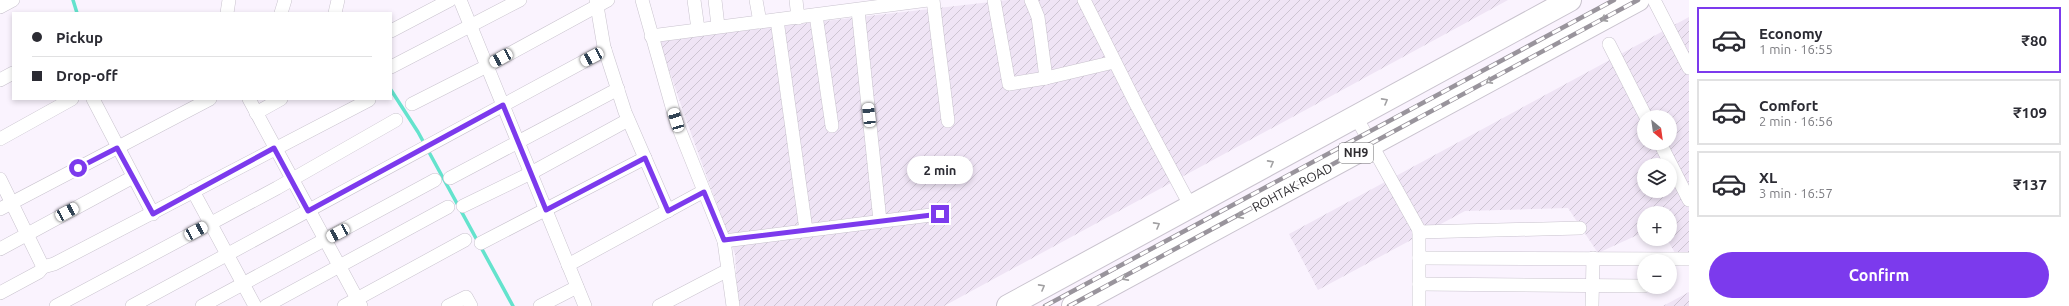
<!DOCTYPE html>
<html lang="en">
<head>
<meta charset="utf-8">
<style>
	:root { --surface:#fff; --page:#f2f2f3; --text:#2b2b33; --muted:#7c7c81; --line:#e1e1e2; --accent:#7c3aed }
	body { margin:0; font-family:Ubuntu,sans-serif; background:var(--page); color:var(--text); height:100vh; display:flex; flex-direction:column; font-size:15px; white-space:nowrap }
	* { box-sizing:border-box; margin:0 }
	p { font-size:13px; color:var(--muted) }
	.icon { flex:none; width:22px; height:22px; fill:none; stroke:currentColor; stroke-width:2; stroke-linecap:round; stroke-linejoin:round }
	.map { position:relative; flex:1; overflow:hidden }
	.panel { display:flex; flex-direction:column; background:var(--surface); width:380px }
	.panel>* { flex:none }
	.banner { position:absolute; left:12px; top:12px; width:380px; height:88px; border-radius:0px; box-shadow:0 2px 6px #0003; display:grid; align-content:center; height:88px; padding:0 20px; background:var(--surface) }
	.needle { width:26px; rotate:151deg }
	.controls { position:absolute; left:1637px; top:110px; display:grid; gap:8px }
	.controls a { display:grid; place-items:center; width:40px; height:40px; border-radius:50%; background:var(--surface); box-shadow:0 2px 6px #0003; font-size:20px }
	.end { position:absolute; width:18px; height:18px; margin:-9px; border:5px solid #7c3aed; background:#fff; box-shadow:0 0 0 2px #fff }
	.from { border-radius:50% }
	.bubble { position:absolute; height:28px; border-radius:14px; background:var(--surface); box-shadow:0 2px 6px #0003; font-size:13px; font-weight:600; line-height:28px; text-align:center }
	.car { position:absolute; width:12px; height:24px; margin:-12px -6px; border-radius:5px; box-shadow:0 0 3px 1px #0007; background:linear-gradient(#fff 24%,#345 0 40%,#fff 0 76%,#345 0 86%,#fff 0) }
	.banner b { display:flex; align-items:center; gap:14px; height:38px; font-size:15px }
	.banner b+b { border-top:1px solid var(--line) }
	.banner i { width:10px; height:10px; background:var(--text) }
	ul { padding:7px 0 0; list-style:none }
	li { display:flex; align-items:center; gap:12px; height:66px; margin:0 8px 6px; padding:0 12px; border:2px solid var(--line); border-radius:0px }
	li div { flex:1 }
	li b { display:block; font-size:15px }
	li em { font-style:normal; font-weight:600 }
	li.selected { border-color:var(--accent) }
	li>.icon { width:36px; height:36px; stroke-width:1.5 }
	.action { display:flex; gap:8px; margin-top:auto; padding:8px 20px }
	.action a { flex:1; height:46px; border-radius:24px; background:var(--accent); color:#fff; font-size:16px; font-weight:600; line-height:46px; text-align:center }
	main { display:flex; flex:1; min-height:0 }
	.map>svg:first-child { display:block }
</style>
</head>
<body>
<main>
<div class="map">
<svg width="1689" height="306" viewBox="0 0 1689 306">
	<defs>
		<pattern id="industrial-furrows" width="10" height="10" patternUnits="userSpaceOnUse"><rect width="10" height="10" fill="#efe4f5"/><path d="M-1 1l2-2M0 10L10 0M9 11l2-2" fill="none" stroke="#cdc4d2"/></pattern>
	</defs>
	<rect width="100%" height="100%" fill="#faf3fe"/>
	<g fill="url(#industrial-furrows)" fill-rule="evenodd">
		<polygon points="1008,0 1508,0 944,306 738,306 735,254 684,114 659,40"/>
		<path d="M 1689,17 L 1689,255 L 1675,253 L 1667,239 L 1670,239 L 1670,213 L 1644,213 L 1644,232 L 1598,253 L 1568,208 L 1465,211 L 1318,290 L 1289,234 ZM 1644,117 L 1670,117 L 1670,143 L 1644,143 ZM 1644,165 L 1670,165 L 1670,191 L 1644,191 Z"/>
		<polygon points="1689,292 1689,306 1663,306"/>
	</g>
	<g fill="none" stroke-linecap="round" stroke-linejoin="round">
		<g stroke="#64e3cd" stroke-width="3.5">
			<polyline points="73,0 77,13"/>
			<polyline points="391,90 418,132 513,306"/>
		</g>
		<g stroke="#c9c3ce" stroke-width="14">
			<g id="street">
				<polyline points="460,0 585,306"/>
				<polyline points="596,0 604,47 625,112 668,211"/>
				<polyline points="642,0 676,121 724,241 733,306"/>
				<polyline points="694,0 698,29"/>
				<polyline points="715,0 718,26"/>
				<polyline points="756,0 760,22"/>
				<polyline points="796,0 798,18"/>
				<polyline points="933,0 948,121"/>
				<polyline points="994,0 1009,84 1046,78 1114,62"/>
				<polyline points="1031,0 1038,17 1046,78"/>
				<polyline points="1084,0 1136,104 1191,207"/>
				<polyline points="1654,0 1689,68"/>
				<polyline points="0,7 13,0"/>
				<polyline points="858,10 880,221"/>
				<polyline points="227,13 229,0"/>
				<polyline points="281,13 285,0"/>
				<polyline points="335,13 338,0"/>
				<polyline points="816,15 832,126"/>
				<polyline points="777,20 806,230"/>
				<polyline points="391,31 450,0"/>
				<polyline points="651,36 928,0"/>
				<polyline points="1609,44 1646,117"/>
				<polyline points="391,67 520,0"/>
				<polyline points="0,80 13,73"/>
				<polyline points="93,99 153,214"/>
				<polyline points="249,99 361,306"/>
				<polyline points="412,104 487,66 608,0"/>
				<polyline points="256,113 281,99"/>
				<polyline points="1356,117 1419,230 1419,306"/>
				<polyline points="0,139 72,99"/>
				<polyline points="1660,143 1689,200"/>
				<polyline points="450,178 618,89"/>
				<polyline points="0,179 43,267 39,272 0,293"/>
				<polyline points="193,191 255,306"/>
				<polyline points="463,206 531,173 628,120"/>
				<polyline points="0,209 210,99"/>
				<polyline points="1419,232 1580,228"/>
				<polyline points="724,241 939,214"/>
				<polyline points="481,243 645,158"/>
				<polyline points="0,249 133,177"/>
				<polyline points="1419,258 1689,259"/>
				<polyline points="568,265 704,191"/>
				<polyline points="43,267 54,264 369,100"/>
				<polyline points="1419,284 1644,286"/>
				<polyline points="56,306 277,188 396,120"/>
				<polyline points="132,306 605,50"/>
				<polyline points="202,306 435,180"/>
				<polyline points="266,306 448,207"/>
				<polyline points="344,306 465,240"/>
				<polyline points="448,306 466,297 471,306"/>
				<polyline points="540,306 577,287"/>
				<polyline points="659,306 728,270"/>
				<polyline points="1592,306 1593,258"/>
			</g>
		</g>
		<g stroke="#c9c3ce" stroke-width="24">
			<g id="highway">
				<polyline points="1008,306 1570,0"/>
				<polyline points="1073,306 1638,0"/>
			</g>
		</g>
		<use href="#street" stroke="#fff" stroke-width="13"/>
		<use href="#highway" stroke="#fff" stroke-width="22"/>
		<g stroke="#99949c" stroke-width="4.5">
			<g id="rail">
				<polyline points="1045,306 1614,0"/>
				<polyline points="1069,306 1638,0"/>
			</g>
		</g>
		<use href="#rail" stroke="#fff" stroke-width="3" stroke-dasharray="9" stroke-linecap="butt"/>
	</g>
	<defs><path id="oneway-chevron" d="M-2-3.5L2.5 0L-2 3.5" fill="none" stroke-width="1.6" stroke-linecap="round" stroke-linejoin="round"/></defs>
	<g stroke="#a1a0a2">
		<use href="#oneway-chevron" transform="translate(1604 19) rotate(151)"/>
		<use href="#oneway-chevron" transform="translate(1489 81) rotate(152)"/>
		<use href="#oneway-chevron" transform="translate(1385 101) rotate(-29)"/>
		<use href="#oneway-chevron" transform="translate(1271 163) rotate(-29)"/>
		<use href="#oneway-chevron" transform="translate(1240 216) rotate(152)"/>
		<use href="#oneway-chevron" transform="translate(1157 225) rotate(-29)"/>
		<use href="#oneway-chevron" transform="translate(1125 278) rotate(152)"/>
		<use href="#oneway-chevron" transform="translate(1042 287) rotate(-29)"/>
	</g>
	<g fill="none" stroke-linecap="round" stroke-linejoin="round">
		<polyline stroke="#7c3aed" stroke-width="5" points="78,168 117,148 153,214 274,148 308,211 503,105 546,210 645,158 668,211 704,192 724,240 940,214"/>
	</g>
	<g text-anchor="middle" stroke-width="4" stroke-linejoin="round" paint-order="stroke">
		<rect fill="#fff" stroke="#6d6c6f" stroke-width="1" x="1339" y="143" width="34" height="20" rx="3"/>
		<g font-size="12" font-weight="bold" fill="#2f2d31">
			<text x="1356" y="157">NH9</text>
		</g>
		<g font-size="13" fill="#2f2d31" stroke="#fff">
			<text transform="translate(1292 187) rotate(-28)" y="5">ROHTAK ROAD</text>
		</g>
	</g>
</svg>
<div class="controls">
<a><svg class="needle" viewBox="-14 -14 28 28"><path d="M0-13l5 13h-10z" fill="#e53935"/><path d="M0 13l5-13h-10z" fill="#7c7c81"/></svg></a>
<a><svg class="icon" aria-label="layers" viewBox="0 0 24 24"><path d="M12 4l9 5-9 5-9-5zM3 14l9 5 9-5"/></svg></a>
<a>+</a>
<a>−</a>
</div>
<i class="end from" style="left:78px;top:168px"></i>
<i class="end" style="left:940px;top:214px"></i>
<div class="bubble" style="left:907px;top:156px;width:66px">2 min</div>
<i class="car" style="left:592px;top:57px;rotate:242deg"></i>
<i class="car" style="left:501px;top:58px;rotate:241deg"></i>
<i class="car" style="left:869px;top:115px;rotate:354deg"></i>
<i class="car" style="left:676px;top:120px;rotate:343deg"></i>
<i class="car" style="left:67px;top:212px;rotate:62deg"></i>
<i class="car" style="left:196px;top:231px;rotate:62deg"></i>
<i class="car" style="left:338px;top:233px;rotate:242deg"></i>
<div class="banner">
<b><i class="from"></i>Pickup</b>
<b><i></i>Drop-off</b>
</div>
</div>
<section class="panel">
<ul>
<li class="selected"><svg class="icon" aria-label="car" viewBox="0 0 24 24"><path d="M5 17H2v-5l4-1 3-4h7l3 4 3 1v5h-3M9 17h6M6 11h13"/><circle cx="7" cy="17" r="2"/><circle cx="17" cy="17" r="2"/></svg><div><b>Economy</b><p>1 min · 16:55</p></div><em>₹80</em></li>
<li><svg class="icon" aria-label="car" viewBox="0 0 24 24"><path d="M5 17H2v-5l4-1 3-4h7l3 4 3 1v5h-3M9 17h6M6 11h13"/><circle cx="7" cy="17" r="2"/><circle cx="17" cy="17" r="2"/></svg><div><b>Comfort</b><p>2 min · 16:56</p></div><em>₹109</em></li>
<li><svg class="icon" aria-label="car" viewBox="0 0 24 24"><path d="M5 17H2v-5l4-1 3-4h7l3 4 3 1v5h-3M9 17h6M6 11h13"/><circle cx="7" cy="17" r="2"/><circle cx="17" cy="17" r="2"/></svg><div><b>XL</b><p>3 min · 16:57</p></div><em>₹137</em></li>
</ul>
<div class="action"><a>Confirm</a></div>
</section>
</main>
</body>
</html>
